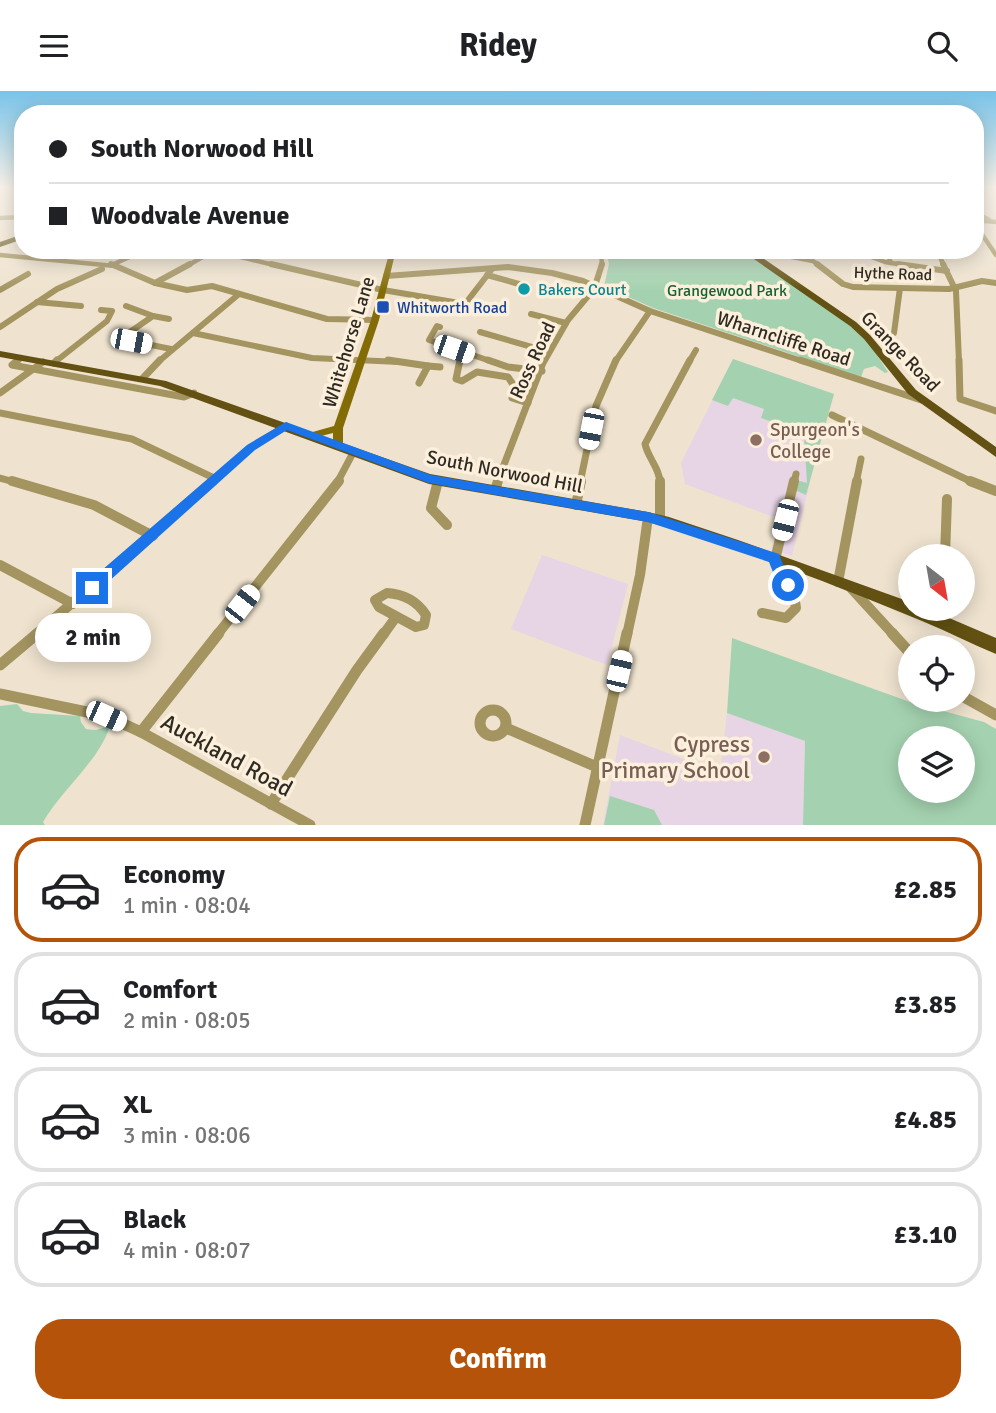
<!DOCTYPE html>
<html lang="en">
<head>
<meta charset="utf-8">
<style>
	:root { --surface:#fff; --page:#f6f6f6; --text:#202124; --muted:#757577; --line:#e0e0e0; --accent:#b45309 }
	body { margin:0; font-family:Signika,sans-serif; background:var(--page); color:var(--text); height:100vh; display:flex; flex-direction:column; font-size:26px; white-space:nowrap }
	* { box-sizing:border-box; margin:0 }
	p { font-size:23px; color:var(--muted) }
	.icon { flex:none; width:38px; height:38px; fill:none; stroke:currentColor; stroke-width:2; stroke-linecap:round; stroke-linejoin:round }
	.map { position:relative; height:734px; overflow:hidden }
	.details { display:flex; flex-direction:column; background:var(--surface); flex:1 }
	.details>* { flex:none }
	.top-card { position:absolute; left:14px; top:14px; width:970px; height:154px; border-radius:28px; box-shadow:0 4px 18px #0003; display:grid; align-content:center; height:154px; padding:0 35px; background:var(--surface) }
	.needle { width:46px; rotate:149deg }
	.buttons { position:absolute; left:898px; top:453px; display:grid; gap:14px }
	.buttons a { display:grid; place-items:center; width:77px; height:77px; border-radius:50%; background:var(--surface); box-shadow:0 4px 18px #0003; font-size:35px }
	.end { position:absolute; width:32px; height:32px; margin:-16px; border:9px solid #1a73e8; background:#fff; box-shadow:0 0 0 4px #fff }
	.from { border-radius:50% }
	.bubble { position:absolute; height:49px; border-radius:24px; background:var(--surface); box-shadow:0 4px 18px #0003; font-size:23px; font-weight:700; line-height:49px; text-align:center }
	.car { position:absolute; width:21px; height:42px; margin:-21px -10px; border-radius:9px; box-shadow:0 0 5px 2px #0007; background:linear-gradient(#fff 24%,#345 0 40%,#fff 0 76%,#345 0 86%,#fff 0) }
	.top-card b { display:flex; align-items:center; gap:24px; height:66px; font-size:26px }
	.top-card b+b { border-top:2px solid var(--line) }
	.top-card i { width:18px; height:18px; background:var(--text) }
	ul { padding:12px 0 0; list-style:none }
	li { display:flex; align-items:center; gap:21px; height:105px; margin:0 14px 10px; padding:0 21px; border:4px solid var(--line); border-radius:28px }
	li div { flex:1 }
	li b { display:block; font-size:26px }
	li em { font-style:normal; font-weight:700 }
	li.current { border-color:var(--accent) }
	li>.icon { width:63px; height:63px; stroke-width:1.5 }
	.button { display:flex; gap:14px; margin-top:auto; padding:14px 35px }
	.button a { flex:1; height:80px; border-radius:28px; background:var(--accent); color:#fff; font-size:28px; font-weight:700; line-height:80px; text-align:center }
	header { display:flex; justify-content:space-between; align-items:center; height:91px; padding:0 35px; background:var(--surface); font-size:32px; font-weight:700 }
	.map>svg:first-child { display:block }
</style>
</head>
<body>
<header><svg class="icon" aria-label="menu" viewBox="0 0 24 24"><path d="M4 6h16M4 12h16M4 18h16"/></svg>Ridey<svg class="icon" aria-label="search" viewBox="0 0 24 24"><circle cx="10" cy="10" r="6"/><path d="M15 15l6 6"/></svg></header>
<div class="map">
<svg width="996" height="734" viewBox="0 0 996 734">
	<rect width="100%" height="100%" fill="#efe3cf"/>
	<g fill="#e7d4e4">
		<polygon points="733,268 834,303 826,326 792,465 771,458 779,428 685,393 681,372"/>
		<polygon points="542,464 628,493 607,574 511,538"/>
		<polygon points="727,622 805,650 803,734 603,734 620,644 720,682"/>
	</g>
	<g fill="#a4d2b0" fill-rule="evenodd">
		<polygon points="606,159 741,159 835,222 869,252 888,281 885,282 875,275 864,278 861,286 653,217 604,195 609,173"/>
		<polygon points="733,268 834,303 806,404 795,399 796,389 807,392 804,343 761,327 764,318 733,307 728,315 712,309"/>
		<path d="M 732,547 L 910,611 L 984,631 L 996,638 L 996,734 L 803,734 L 805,650 L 727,622 ZM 910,648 L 962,648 L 962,700 L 910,700 Z"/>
		<path d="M 17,613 L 23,620 L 31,622 L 80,625 L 81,631 L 86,638 L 96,639 L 110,635 C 99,670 63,697 43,731 L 45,734 L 0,734 L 0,615 Z"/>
		<polygon points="610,705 654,719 662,734 604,734"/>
	</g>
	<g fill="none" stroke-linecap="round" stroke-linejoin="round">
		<g stroke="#a39460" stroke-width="4.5">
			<polyline points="975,121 989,129"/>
			<polyline points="0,127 23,126"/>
			<polyline points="975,129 996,131"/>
			<polyline points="975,133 996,164"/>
			<polyline points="211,159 278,175"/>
			<polyline points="380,159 392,161"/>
			<polyline points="601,159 602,175"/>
			<polyline points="755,159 813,170 819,175"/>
			<polyline points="853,159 885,171 910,175"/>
			<polyline points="886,159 891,172"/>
			<polyline points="937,159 944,175"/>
			<polyline points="506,160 545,165 552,163 553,159"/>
			<polyline points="0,164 115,175"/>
			<polyline points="253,169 269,159"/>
			<polyline points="114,173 145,159"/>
			<polyline points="187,175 213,160"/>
		</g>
		<g stroke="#a39460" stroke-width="6">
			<polyline points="111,173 155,192 190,173"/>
			<polyline points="271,173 383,199 465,213 492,178"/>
			<polyline points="817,173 843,193 853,196 949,198 982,190 996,192"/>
			<polyline points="898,173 947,180"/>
			<polyline points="943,173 956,200 959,271"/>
			<polyline points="487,184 519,193"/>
			<polyline points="386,185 508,176 552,182 583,190 650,220 805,271"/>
			<polyline points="155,192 187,199 212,195 327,228 375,229"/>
			<polyline points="0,199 28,183"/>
			<polyline points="37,211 81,215"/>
			<polyline points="126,215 153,225"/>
			<polyline points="531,223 566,232"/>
			<polyline points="169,228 153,225 127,243 131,250 171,258"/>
			<polyline points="0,236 57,198 102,178"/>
			<polyline points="440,236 437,235 429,249 493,271"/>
			<polyline points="480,241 549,261"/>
			<polyline points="193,242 312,267 400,271"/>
			<polyline points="894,242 900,197"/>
			<polyline points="16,271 21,267"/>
			<polyline points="55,271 107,230 112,220 101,219"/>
			<polyline points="158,271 239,203"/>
			<polyline points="460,271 461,267"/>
			<polyline points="544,271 568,229 594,198 602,173"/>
			<polyline points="615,271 650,220"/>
			<polyline points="689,271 696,259"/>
		</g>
		<g stroke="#a39460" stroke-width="7">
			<polyline points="18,269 12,274 184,306 194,302"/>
			<polyline points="388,269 428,275 419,292"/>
			<polyline points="460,269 456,288 462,290 477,281 508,286 514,295 512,307 528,312"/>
			<polyline points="488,269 508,276 542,280"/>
			<polyline points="800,269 921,309"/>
			<polyline points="959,269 960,308 996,320"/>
			<polyline points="54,272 57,269"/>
			<polyline points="428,275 440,276"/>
			<polyline points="143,287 160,269"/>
			<polyline points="0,302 43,271"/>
			<polyline points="0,322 132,348 216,388"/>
			<polyline points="832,324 974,392"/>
			<polyline points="0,387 18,392"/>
			<polyline points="211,392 251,356 286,335"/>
			<polyline points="337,392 354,360"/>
			<polyline points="437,392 438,389"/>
			<polyline points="497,392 544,269"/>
			<polyline points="580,392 596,315 616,269"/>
			<path d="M 660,392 C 660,378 648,367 645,353 L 690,269"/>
			<polyline points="794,392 796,383"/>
			<polyline points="856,392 861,368"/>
		</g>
		<g stroke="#a39460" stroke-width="10">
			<polyline points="12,390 94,414 153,445"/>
			<polyline points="438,390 431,417 447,434"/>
			<polyline points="660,390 660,429"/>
			<polyline points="970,390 996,400"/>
			<polyline points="495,399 498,390"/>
			<polyline points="576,414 581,390"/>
			<polyline points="945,466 947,408"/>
			<polyline points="0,474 73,513"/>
			<polyline points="838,491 857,390"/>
			<polyline points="851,497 894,544"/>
			<path d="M 387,502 C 403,503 417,510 426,524 L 424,534 L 416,536 L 379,516 L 375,509 Z"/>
			<polyline points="762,522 786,527 796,517 794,504 775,469 794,390"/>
			<polyline points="35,544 213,390"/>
			<polyline points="217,544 339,390"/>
			<polyline points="383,544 396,526"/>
			<polyline points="627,544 640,484 648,426"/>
		</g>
		<g stroke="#a39460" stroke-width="11">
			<polyline points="892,542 910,562"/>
			<polyline points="0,574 38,542"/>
			<polyline points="0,603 106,625 141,641 310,734"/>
			<polyline points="962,605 996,624"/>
			<circle cx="493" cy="632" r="13"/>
			<polyline points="506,637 597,676"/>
			<polyline points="141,641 219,542"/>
			<polyline points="271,713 357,579 384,542"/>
			<polyline points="585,734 627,542"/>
		</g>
		<polygon fill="#836c05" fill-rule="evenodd" points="390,159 396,159 379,229 343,337 343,353 338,357 333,353 333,342 313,347 308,344 309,342 334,335 371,229"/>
		<g fill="#625112" fill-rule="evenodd">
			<polygon points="23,143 23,148 0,156 0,151"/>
			<polygon points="741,159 751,159 856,231 870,244 916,299 996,356 996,366 908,303 864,248 850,235"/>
			<path d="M 0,260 L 166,290 L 430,383 L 648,421 L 669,426 L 738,449 L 910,511 L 910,518 L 928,518 L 996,547 L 996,563 C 971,553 947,540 922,530 C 834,494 740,457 648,431 L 429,393 L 160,295 L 0,266 Z"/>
		</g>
	</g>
	<linearGradient id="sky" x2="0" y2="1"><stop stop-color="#78c3e9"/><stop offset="0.48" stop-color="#f8f2e9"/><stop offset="1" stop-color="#f8f2e9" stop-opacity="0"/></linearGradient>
	<rect width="996" height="200" fill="url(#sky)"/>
	<polygon fill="#1a73e8" points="286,331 431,384 648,421 779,463 788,486 795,494 788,500 778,494 769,471 648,431 429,392 287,339 255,359 97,501 87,501 87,492 247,354"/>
	<circle fill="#0f9aa8" stroke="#fcf0dc" stroke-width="2.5" cx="524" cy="198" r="7"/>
	<rect fill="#1a4fb4" stroke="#fcf0dc" stroke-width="2.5" x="376" y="209" width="14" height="14" rx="3.5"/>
	<g fill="#8d6e63" stroke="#fcf0dc" stroke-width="2.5">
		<circle cx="756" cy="349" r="7"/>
		<circle cx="764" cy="666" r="7"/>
	</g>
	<g text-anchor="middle" stroke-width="7" stroke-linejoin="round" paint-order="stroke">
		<g font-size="16" fill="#2f2b23" stroke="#fcf0dc">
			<text transform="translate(893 182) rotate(2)" y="6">Hythe Road</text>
		</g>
		<g font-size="16" fill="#0d838f" stroke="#fcf0dc" text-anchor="start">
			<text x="538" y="204">Bakers Court</text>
		</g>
		<g font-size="16" fill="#156235" stroke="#fcf0dc">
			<text x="727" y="205">Grangewood Park</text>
		</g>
		<g font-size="16" fill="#164399" stroke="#fcf0dc" text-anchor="start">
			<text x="397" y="222">Whitworth Road</text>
		</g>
		<g font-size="19" fill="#2f2b23" stroke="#fcf0dc">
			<text transform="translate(784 247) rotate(18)" y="7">Wharncliffe Road</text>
			<text transform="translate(348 251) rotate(-73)" y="7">Whitehorse Lane</text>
			<text transform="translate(901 260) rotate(46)" y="7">Grange Road</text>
			<text transform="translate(532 269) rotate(-65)" y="7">Ross Road</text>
			<text transform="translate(505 380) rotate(11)" y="7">South Norwood Hill</text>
		</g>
		<g font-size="19" fill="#785e54" stroke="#fcf0dc" text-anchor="start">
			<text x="770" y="345">Spurgeon's<tspan x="770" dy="22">College</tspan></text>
		</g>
		<g font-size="23" fill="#785e54" stroke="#fcf0dc" text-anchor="end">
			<text x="750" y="661">Cypress<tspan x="750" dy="26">Primary School</tspan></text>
		</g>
		<g font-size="23" fill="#2f2b23" stroke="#fcf0dc">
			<text transform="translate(227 664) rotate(29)" y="8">Auckland Road</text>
		</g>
	</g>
</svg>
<div class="buttons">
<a><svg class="needle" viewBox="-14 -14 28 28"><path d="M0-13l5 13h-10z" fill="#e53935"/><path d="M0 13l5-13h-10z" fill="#757577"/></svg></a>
<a><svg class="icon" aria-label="locate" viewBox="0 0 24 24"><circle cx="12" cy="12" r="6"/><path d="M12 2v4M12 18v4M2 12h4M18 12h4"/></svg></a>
<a><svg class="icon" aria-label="layers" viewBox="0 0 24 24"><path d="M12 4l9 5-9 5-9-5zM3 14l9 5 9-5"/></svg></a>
</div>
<i class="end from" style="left:788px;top:494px"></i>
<i class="end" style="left:92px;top:497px"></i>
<div class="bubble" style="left:35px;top:522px;width:116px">2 min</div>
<i class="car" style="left:131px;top:250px;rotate:101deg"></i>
<i class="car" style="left:454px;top:258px;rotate:109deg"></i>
<i class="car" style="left:591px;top:338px;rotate:191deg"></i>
<i class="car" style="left:785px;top:429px;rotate:194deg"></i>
<i class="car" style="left:242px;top:513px;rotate:38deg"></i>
<i class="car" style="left:619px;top:580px;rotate:13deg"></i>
<i class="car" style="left:106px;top:625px;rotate:114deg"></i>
<div class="top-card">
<b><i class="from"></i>South Norwood Hill</b>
<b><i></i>Woodvale Avenue</b>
</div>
</div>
<section class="details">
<ul>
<li class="current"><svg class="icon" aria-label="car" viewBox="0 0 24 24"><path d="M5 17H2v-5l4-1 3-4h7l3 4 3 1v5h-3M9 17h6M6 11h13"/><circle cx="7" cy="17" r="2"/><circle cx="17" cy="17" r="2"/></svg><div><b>Economy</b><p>1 min · 08:04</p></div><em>£2.85</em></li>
<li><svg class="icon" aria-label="car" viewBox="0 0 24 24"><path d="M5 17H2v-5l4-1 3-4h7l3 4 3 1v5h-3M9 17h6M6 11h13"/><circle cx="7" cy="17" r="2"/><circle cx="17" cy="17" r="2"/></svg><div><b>Comfort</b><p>2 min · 08:05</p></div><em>£3.85</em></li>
<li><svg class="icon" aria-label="car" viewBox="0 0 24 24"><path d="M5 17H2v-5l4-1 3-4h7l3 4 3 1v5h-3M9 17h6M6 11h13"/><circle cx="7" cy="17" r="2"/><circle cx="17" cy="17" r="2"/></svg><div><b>XL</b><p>3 min · 08:06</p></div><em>£4.85</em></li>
<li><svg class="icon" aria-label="car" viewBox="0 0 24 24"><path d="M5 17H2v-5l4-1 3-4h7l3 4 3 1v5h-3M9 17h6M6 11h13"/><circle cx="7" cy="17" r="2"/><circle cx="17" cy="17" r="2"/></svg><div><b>Black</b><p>4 min · 08:07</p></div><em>£3.10</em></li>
</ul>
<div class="button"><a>Confirm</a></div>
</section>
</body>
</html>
